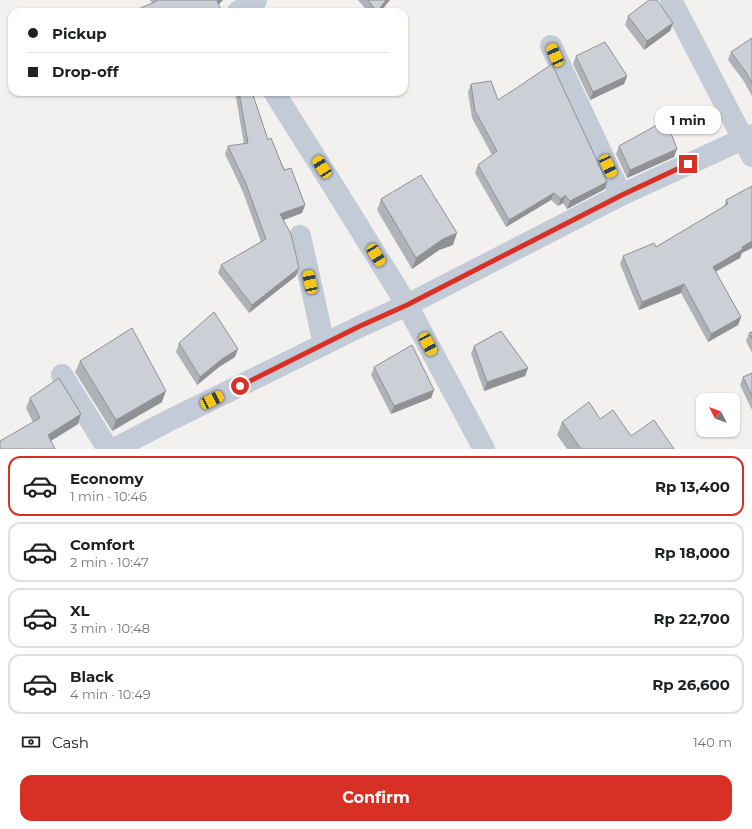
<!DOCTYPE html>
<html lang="en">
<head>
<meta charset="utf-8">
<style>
	:root { --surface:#fff; --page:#f2f2f2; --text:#202124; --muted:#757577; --line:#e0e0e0; --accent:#d93025 }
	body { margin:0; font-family:Montserrat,sans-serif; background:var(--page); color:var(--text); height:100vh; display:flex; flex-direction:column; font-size:15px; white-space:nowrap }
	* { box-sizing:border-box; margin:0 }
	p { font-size:13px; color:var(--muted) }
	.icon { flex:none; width:22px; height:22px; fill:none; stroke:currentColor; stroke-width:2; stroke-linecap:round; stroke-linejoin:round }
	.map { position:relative; height:449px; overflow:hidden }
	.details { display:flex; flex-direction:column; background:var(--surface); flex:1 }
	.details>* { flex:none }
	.hud { position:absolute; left:8px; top:8px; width:400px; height:88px; border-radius:12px; box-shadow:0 1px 3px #0004; display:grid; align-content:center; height:88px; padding:0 20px; background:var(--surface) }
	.needle { width:26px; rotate:312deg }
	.fabs { position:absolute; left:696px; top:393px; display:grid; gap:8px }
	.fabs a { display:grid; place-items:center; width:44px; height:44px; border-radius:8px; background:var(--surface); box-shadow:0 1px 3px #0004; font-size:20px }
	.end { position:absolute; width:18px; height:18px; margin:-9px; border:5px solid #d93025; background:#fff; box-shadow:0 0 0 2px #fff }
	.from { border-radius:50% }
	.bubble { position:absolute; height:28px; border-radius:12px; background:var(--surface); box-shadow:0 1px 3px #0004; font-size:13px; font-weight:700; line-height:28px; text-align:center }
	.car { position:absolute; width:12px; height:24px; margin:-12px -6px; border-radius:5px; box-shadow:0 0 3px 1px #0007; background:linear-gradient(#f5c518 24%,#345 0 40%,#f5c518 0 76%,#345 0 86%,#f5c518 0) }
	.hud b { display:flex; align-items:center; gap:14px; height:38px; font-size:15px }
	.hud b+b { border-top:1px solid var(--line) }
	.hud i { width:10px; height:10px; background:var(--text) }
	ul { padding:7px 0 0; list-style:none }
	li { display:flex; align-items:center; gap:12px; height:60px; margin:0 8px 6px; padding:0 12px; border:2px solid var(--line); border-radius:12px }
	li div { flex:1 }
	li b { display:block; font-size:15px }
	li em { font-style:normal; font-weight:700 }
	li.on { border-color:var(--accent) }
	li>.icon { width:36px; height:36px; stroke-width:1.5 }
	.pay { display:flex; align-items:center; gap:10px; height:44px; padding:0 20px; font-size:15px }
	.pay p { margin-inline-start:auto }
	.primary-button { display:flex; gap:8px; margin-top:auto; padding:8px 20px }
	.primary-button a { flex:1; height:46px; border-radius:12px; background:var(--accent); color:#fff; font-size:16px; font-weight:700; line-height:46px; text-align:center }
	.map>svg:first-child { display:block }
</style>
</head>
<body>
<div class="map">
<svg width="752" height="449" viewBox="0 0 752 449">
	<rect width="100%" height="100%" fill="#f3f0f0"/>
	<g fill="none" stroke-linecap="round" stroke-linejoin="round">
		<g stroke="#c3cbd6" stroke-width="22">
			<polyline points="671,0 752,156"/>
			<polyline points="238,12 256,0"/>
			<polyline points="551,46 621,195"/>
			<polyline points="274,92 337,192 407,305 484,449"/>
			<polyline points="300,236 324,344"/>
			<polyline points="62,375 108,449"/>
			<polyline points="114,449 170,420 359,327 407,305 621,195 752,135"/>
		</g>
	</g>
	<g fill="#afb2b7">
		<polygon points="150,0 223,0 218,5 222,12 135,12 136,10 152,3"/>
		<polygon points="358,0 390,0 380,12 368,12"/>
		<polygon points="628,16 673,23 670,31 644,50 625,25"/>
		<polygon points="752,38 752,96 743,80 728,60 731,52"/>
		<polygon points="576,56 627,76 624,84 590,100 573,64"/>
		<polygon points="471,84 498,100 607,182 605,189 567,209 563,203 558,206 551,200 506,227 475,173 478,165 492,155 472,118 468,92"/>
		<polygon points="235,92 252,92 268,140 305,205 302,213 284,220 296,276 249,313 218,273 221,265 261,242 243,192 225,154 228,146 244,144"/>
		<polygon points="619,146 677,149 674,157 627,178 616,154"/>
		<polygon points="752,186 742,253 740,258 715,271 741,317 738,325 708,342 681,293 639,310 620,264 623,256 656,247 724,207 726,200"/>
		<polygon points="381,199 453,245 439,250 412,269 377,210"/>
		<polygon points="752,332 752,353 746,341 749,333"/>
		<polygon points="179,343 235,357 219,367 197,385 176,352"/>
		<polygon points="474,346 528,368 525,376 484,391 471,354"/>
		<polygon points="80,361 162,402 112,431 75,372"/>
		<polygon points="374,367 434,390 431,398 391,414 371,375"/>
		<polygon points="752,373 752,410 740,385 743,377"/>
		<polygon points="30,398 78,424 51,441 33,422 26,408"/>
		<polygon points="600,419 631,436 674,449 567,449 557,435 562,422"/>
	</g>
	<g fill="#8f9195">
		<polygon points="218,0 223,0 214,9 217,1"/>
		<polygon points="386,0 390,0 380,12 377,12"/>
		<polygon points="673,23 670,31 644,50 647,41"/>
		<polygon points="627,76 624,84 590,100 593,92"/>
		<polygon points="677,149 674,157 627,178 630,170"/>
		<polygon points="607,182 605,189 567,209 570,201"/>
		<polygon points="554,193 551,200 506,227 509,220"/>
		<polygon points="565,195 563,203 558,206 561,199"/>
		<polygon points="305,205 302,213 278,222 280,214"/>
		<polygon points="457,233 453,245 439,250 412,269 416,258 443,239"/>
		<polygon points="752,241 752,248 742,253 740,258 710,275 713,267 742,247"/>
		<polygon points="299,268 296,276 249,313 252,305"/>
		<polygon points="684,284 681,293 639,310 642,302"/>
		<polygon points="741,317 738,325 708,342 711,334"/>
		<polygon points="238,349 235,357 219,367 197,385 200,377 222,359"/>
		<polygon points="528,368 525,376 484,391 487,382"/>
		<polygon points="434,390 431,398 391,414 394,406"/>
		<polygon points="166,391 162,402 112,431 116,420"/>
		<polygon points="81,414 78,424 44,445 48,435"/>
	</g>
	<g fill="#cccfd5" stroke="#8f9195">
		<polygon points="157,0 218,0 217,1 222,12 137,12 136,10 157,1"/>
		<polygon points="368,0 386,0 377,12"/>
		<polygon points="649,0 657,0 673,23 647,41 628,16"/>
		<polygon points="752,38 752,83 746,72 731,52"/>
		<polygon points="605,42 627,76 593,92 576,56"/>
		<polygon points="552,64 607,182 570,201 565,195 561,199 554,193 509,220 478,165 497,151 475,111 471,84 491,81 498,100 515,89"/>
		<polygon points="239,92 252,92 268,140 271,138 284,170 291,168 305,205 280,214 291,234 299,268 252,305 221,265 266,239 246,184 228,146 248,143"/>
		<polygon points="666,120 677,149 630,170 619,146"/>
		<polygon points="421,175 457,233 443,239 416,258 381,199"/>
		<polygon points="752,186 752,241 742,247 743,249 713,267 741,317 711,334 684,284 642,302 623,256 654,243 656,247 728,204 726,200"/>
		<polygon points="214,312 238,349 222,359 200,377 179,343"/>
		<polygon points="132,328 166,391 116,420 80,361"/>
		<polygon points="501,331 528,368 487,382 474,346"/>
		<polygon points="752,332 752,339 749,333"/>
		<polygon points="412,345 434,390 394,406 374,367"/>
		<polygon points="752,373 752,396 743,377"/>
		<polygon points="59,378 81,414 48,435 55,449 0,449 0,441 40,418 30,398"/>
		<polygon points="589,402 600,419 613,410 631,436 654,420 674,449 581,449 562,422"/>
	</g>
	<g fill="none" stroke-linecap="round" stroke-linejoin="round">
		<polyline stroke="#d93025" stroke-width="5" points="240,386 358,327 407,305 622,195 688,164"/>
	</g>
</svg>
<div class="fabs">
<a><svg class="needle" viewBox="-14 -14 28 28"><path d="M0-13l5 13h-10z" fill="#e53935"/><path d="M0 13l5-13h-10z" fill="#757577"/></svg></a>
</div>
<i class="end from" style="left:240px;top:386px"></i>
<i class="end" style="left:688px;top:164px"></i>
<div class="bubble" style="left:655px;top:106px;width:66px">1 min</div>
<i class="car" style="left:555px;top:55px;rotate:336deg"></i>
<i class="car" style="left:608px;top:166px;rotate:155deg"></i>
<i class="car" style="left:322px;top:167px;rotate:327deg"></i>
<i class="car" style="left:376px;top:255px;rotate:149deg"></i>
<i class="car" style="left:310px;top:282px;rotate:348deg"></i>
<i class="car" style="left:428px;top:344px;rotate:152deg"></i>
<i class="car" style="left:212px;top:400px;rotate:64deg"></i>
<div class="hud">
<b><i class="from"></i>Pickup</b>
<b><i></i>Drop-off</b>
</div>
</div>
<section class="details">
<ul>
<li class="on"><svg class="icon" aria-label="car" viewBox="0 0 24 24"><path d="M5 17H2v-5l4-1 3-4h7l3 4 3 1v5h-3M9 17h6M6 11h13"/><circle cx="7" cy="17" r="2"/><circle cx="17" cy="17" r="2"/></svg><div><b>Economy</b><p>1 min · 10:46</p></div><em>Rp 13,400</em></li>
<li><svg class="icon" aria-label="car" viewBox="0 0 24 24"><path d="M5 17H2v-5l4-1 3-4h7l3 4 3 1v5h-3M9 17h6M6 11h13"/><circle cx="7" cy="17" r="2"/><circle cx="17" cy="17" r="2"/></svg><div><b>Comfort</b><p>2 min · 10:47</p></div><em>Rp 18,000</em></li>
<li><svg class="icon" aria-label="car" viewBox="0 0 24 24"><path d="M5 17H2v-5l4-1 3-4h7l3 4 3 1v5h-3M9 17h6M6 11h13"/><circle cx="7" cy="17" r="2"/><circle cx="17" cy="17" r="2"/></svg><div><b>XL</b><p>3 min · 10:48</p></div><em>Rp 22,700</em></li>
<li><svg class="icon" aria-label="car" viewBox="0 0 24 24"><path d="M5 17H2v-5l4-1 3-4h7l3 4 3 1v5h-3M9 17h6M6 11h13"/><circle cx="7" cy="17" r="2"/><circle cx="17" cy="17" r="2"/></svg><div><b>Black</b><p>4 min · 10:49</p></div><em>Rp 26,600</em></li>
</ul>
<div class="pay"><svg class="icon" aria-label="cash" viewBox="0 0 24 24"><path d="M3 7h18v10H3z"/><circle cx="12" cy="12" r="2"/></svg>Cash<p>140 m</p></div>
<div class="primary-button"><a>Confirm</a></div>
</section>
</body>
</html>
